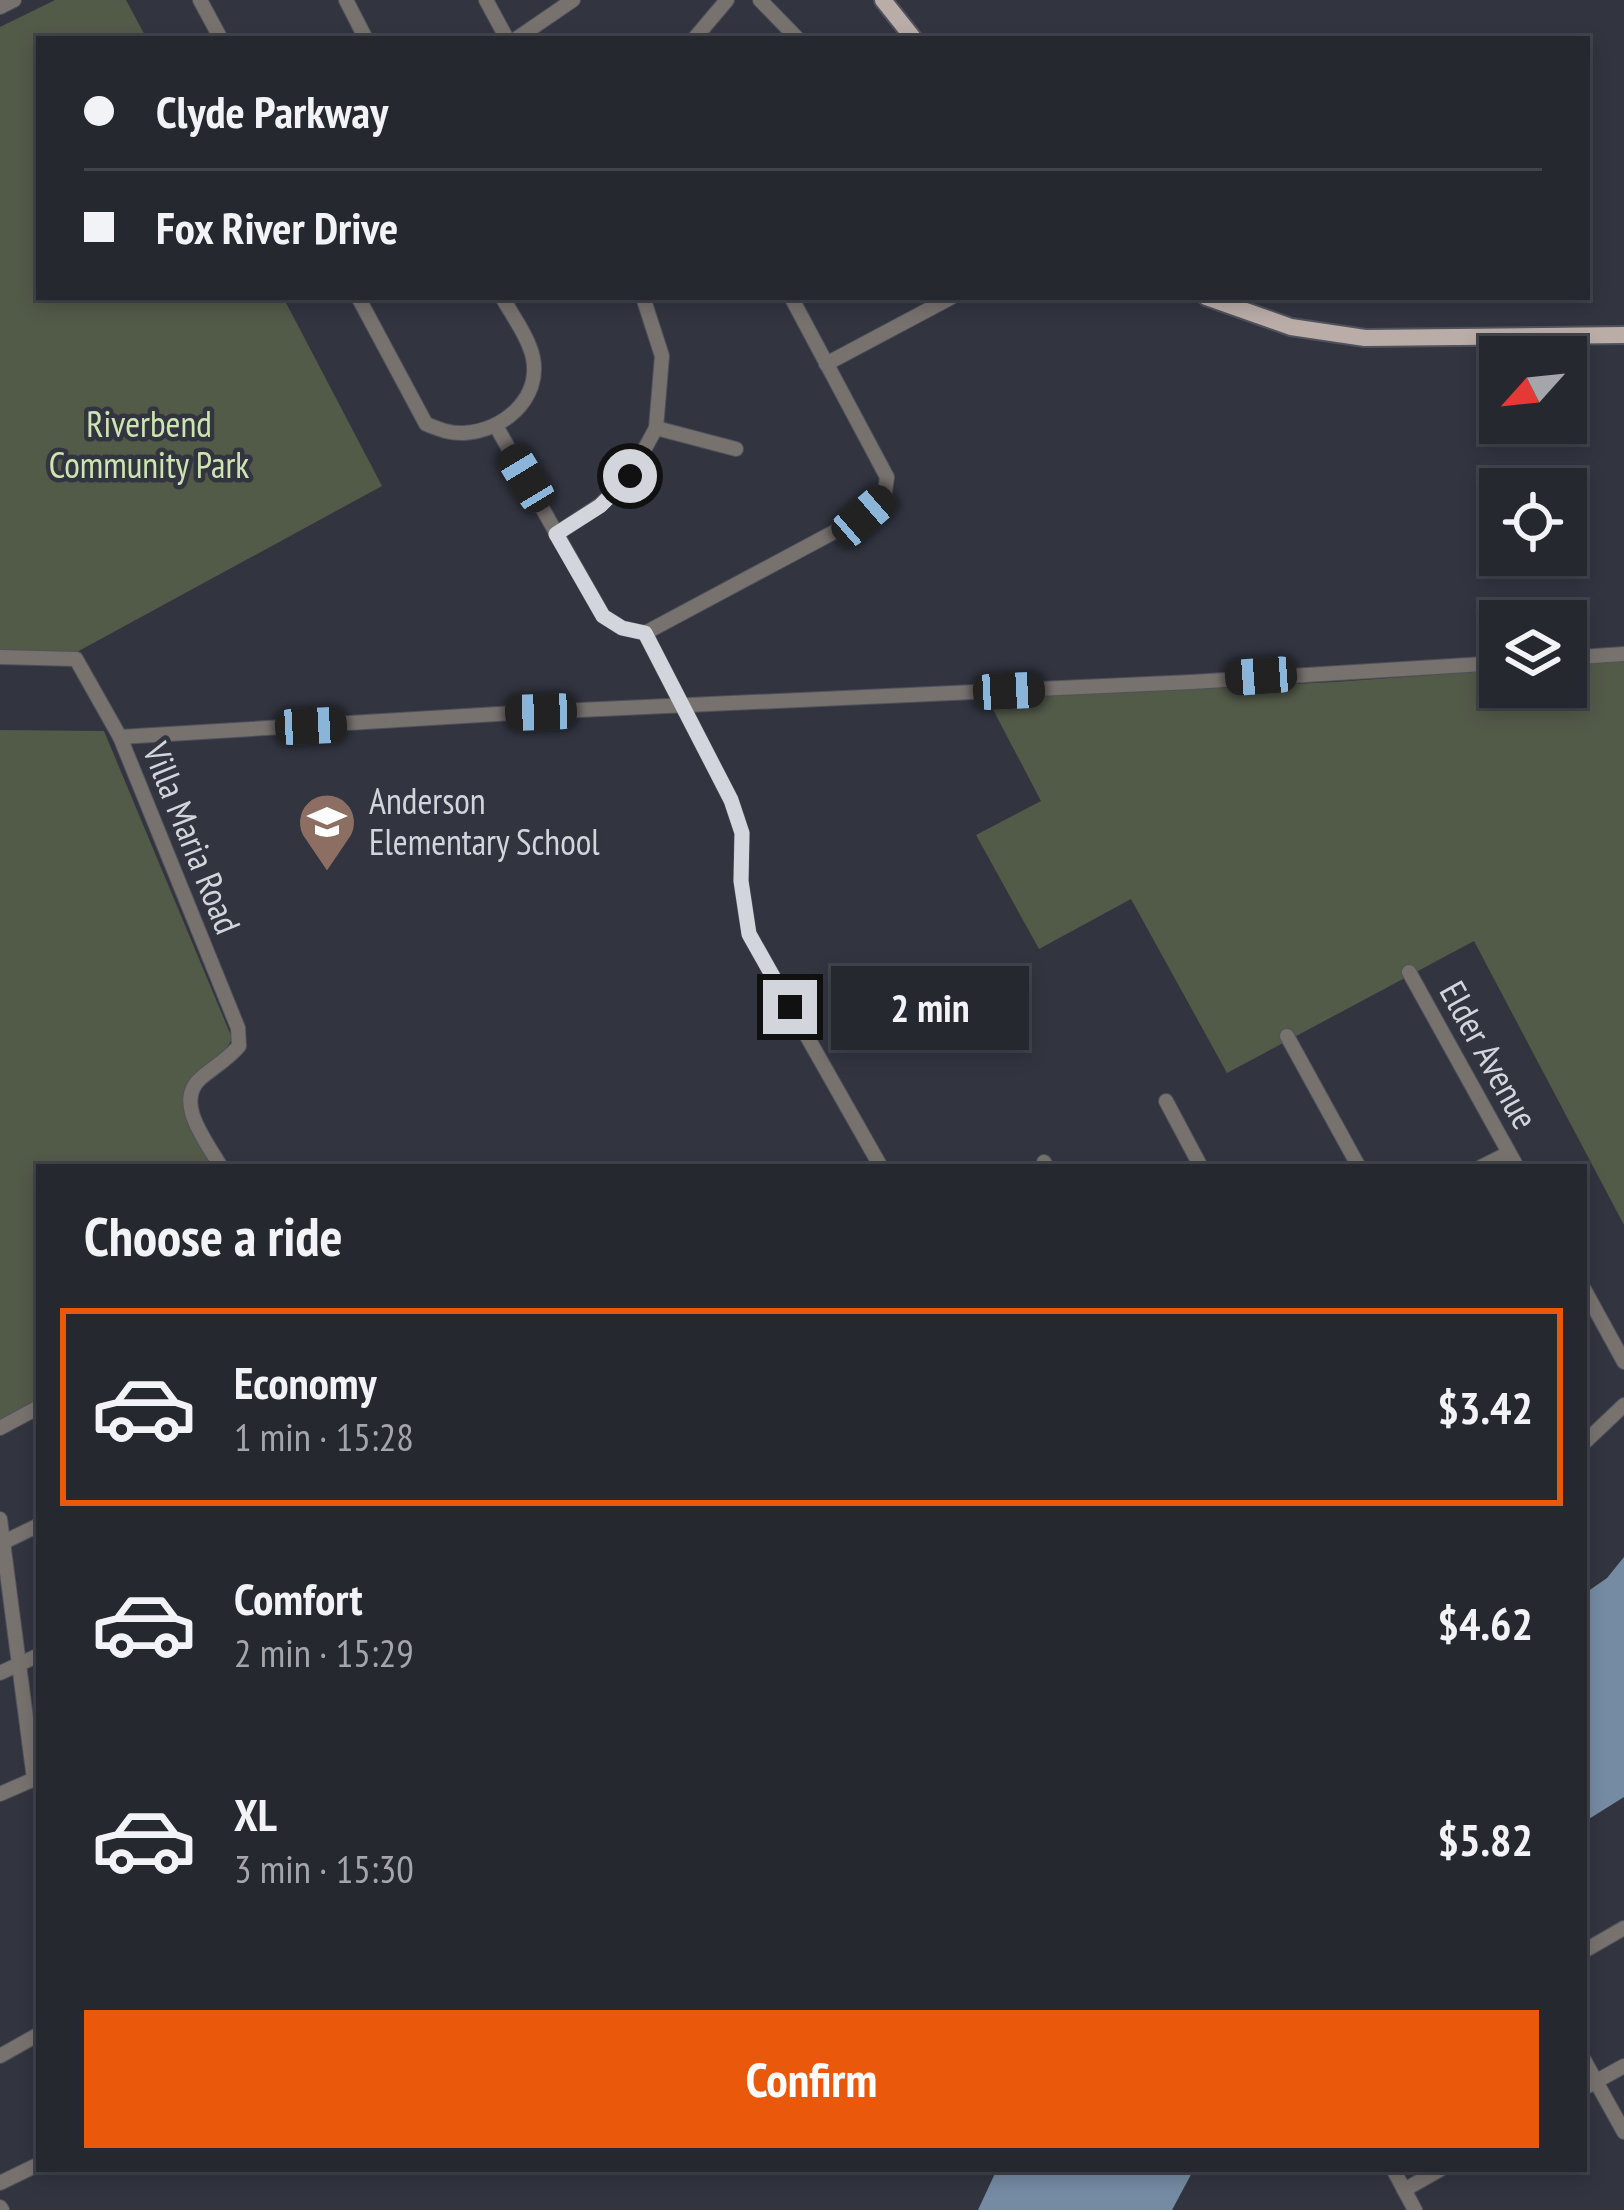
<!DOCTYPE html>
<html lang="en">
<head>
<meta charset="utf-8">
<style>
	:root { --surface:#262830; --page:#2e3038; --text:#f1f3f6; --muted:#a4a6ab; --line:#42444c; --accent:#ea580c }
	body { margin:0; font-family:"PT Sans Narrow",sans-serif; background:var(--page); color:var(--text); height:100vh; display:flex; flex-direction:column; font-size:45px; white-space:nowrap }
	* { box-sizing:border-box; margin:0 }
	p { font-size:39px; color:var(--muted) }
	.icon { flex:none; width:66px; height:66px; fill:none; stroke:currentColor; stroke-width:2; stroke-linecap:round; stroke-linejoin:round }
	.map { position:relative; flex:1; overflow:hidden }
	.sheet { position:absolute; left:36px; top:1164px; width:1551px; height:1008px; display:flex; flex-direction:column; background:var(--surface); border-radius:0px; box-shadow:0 6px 18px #0003,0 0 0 3px var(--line) }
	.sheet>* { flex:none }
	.banner { position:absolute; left:36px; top:36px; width:1554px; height:264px; border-radius:0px; box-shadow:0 6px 18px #0003,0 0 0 3px var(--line); display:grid; align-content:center; height:264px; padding:0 48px; background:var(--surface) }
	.needle { width:78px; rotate:243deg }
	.controls { position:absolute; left:1479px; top:336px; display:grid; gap:24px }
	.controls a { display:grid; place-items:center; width:108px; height:108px; border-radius:0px; background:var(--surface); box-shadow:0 6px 18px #0003,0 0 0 3px var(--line); font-size:60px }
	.end { position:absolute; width:54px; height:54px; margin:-27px; border:15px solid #d3d5dc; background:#111; box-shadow:0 0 0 6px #111 }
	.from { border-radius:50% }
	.bubble { position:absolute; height:84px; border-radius:0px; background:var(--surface); box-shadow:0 6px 18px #0003,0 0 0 3px var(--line); font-size:39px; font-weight:700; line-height:84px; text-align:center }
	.car { position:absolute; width:36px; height:72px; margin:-36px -18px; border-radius:15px; box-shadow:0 0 9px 3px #0007; background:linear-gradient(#222 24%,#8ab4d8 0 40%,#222 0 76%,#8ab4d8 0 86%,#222 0) }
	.banner b { display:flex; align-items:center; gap:42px; height:114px; font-size:45px }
	.banner b+b { border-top:3px solid var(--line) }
	.banner i { width:30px; height:30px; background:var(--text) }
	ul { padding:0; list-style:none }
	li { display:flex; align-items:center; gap:36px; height:198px; margin:0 24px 18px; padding:0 24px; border:6px solid transparent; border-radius:0px }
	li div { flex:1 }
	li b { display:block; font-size:45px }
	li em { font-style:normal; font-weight:700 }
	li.active { border-color:var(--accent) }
	li>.icon { width:108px; height:108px; stroke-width:1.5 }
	h2 { padding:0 48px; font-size:54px; line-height:144px }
	.action { display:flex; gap:24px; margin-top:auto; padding:24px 48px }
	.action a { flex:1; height:138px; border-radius:0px; background:var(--accent); color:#fff; font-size:48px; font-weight:700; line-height:138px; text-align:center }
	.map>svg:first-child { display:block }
</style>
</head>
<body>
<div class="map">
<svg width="1624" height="2210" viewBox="0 0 1624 2210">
	<rect width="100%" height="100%" fill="#323540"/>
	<g fill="#525a48">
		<polygon points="55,0 126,0 147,39 39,39 39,297 283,297 382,486 75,653 0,652 0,27"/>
		<polygon points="1624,660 1624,1225 1474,941 1227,1073 1131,899 1039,949 976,835 1041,801 987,698 1335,682 1500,670 1500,687 1566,687 1566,665"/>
		<path d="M 0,730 L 104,731 L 232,1038 C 227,1051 217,1058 206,1067 C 163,1103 191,1127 213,1167 L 39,1167 L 39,1400 L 0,1421 Z"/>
	</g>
	<g fill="#758ba3">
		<polygon points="1624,1557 1624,1797 1584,1822 1584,1594 1607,1578"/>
		<polygon points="997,2169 1194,2169 1172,2210 978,2210"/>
	</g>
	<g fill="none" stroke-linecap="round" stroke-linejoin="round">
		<g stroke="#4f525c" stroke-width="16">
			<g id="minor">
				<polyline points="200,0 221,39"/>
				<polyline points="346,0 366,39"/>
				<polyline points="486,0 507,39"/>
				<polyline points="760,0 798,39"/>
				<polyline points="0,7 14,0"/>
				<polyline points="516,39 573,0"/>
				<polyline points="694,39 727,0"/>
				<path d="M 358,297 L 426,424 C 439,429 450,434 464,433 C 503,431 541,399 533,358 C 529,338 512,315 502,297"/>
				<polyline points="826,364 952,297"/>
				<polyline points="496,426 603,616 622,628 645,633 731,800 742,833 741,881 749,934 881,1167"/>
				<polyline points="656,428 736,449"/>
				<polyline points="556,534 600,505 630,476 656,428 662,356 643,297"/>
				<polyline points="645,633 864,516 884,499 887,477 791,297"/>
				<path d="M 0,657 L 76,659 L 120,737 L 238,1028 L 239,1046 C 228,1059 214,1067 201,1078 C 173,1102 207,1142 221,1167"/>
				<polyline points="1566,658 1624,654"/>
				<polyline points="120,737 515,713 1192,682 1500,663"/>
				<polyline points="1409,972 1517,1167"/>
				<polyline points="1287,1036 1359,1167"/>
				<polyline points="1166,1101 1201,1167"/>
				<polyline points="1044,1162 1047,1167"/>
				<polyline points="1481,1167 1509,1153"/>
				<polyline points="1584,1289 1624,1362"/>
				<polyline points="0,1428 39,1407"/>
				<polyline points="1584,1443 1624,1405"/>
				<polyline points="0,1519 34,1779"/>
				<polyline points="4,1542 39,1525"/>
				<polyline points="0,1673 39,1655"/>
				<polyline points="0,1794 39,1777"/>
				<polyline points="1584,1951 1624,1928"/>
				<polyline points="0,2056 39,2034"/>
				<polyline points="1584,2060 1624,2132"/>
				<polyline points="1584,2088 1624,2066"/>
				<polyline points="1393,2169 1415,2210"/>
				<polyline points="0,2183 39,2164"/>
				<polyline points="1404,2190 1441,2169"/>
				<polyline points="0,2207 2,2210"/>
			</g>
		</g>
		<g stroke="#4f525c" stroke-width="20">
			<g id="major">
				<polyline points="883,0 914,39"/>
				<polyline points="1206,297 1291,327 1365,338 1624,335"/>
			</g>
		</g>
		<use href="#minor" stroke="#78726f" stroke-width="14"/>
		<use href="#major" stroke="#baada8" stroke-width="16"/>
	</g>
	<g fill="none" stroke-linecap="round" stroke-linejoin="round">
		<polyline stroke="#d3d5dc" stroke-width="15" points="630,476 600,506 556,534 603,616 622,628 645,633 731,800 742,833 741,881 749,934 790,1007"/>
	</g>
	<defs>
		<g id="school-pin" transform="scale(3)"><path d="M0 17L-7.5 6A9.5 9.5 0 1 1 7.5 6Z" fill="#8d6e63" stroke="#323540"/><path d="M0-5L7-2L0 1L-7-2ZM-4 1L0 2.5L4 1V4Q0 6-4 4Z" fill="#fff"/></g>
	</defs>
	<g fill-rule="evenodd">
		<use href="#school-pin" x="327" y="822"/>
	</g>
	<g text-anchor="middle" stroke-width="9" stroke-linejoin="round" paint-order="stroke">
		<g font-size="36" fill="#cee5b0" stroke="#323540">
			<text x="149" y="437">Riverbend<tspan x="149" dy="41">Community Park</tspan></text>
		</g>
		<g font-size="36" fill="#d3d5dc" stroke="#323540" text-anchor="start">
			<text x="369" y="814">Anderson<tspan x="369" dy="41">Elementary School</tspan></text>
		</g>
		<g font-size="36" fill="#d3d5dc" stroke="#323540">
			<text transform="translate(192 838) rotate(68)" y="13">Villa Maria Road</text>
			<text transform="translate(1489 1055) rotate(61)" y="13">Elder Avenue</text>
		</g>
	</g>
</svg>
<div class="controls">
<a><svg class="needle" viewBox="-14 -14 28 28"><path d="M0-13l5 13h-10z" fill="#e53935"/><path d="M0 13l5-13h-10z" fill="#a4a6ab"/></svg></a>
<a><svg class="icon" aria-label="locate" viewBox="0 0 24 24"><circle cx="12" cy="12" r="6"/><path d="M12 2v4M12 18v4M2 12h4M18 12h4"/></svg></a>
<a><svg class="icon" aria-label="layers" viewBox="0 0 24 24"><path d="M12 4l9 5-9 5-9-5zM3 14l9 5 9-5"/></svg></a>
</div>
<i class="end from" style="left:630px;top:476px"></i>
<i class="end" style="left:790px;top:1007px"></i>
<div class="bubble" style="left:831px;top:966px;width:198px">2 min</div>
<i class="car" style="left:526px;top:478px;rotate:329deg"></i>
<i class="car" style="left:864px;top:516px;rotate:49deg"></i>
<i class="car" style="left:1261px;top:676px;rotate:266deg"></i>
<i class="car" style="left:1009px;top:691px;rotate:87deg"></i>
<i class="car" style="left:541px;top:712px;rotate:268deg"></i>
<i class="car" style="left:311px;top:726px;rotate:87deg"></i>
<div class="banner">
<b><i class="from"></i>Clyde Parkway</b>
<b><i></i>Fox River Drive</b>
</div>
<section class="sheet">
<h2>Choose a ride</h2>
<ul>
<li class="active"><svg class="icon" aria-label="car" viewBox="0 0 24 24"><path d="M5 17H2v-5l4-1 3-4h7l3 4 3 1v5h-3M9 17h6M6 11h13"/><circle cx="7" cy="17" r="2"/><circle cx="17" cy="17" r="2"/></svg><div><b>Economy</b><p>1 min · 15:28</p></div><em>$3.42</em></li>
<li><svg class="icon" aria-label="car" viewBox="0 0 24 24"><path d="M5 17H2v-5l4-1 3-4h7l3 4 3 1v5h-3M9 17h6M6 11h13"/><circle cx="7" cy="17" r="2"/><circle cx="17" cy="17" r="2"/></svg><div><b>Comfort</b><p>2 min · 15:29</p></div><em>$4.62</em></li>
<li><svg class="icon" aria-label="car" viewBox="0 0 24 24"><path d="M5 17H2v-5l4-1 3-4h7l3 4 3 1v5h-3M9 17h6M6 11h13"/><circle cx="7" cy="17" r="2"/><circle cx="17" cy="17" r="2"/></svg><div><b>XL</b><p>3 min · 15:30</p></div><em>$5.82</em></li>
</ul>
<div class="action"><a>Confirm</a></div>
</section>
</div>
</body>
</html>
